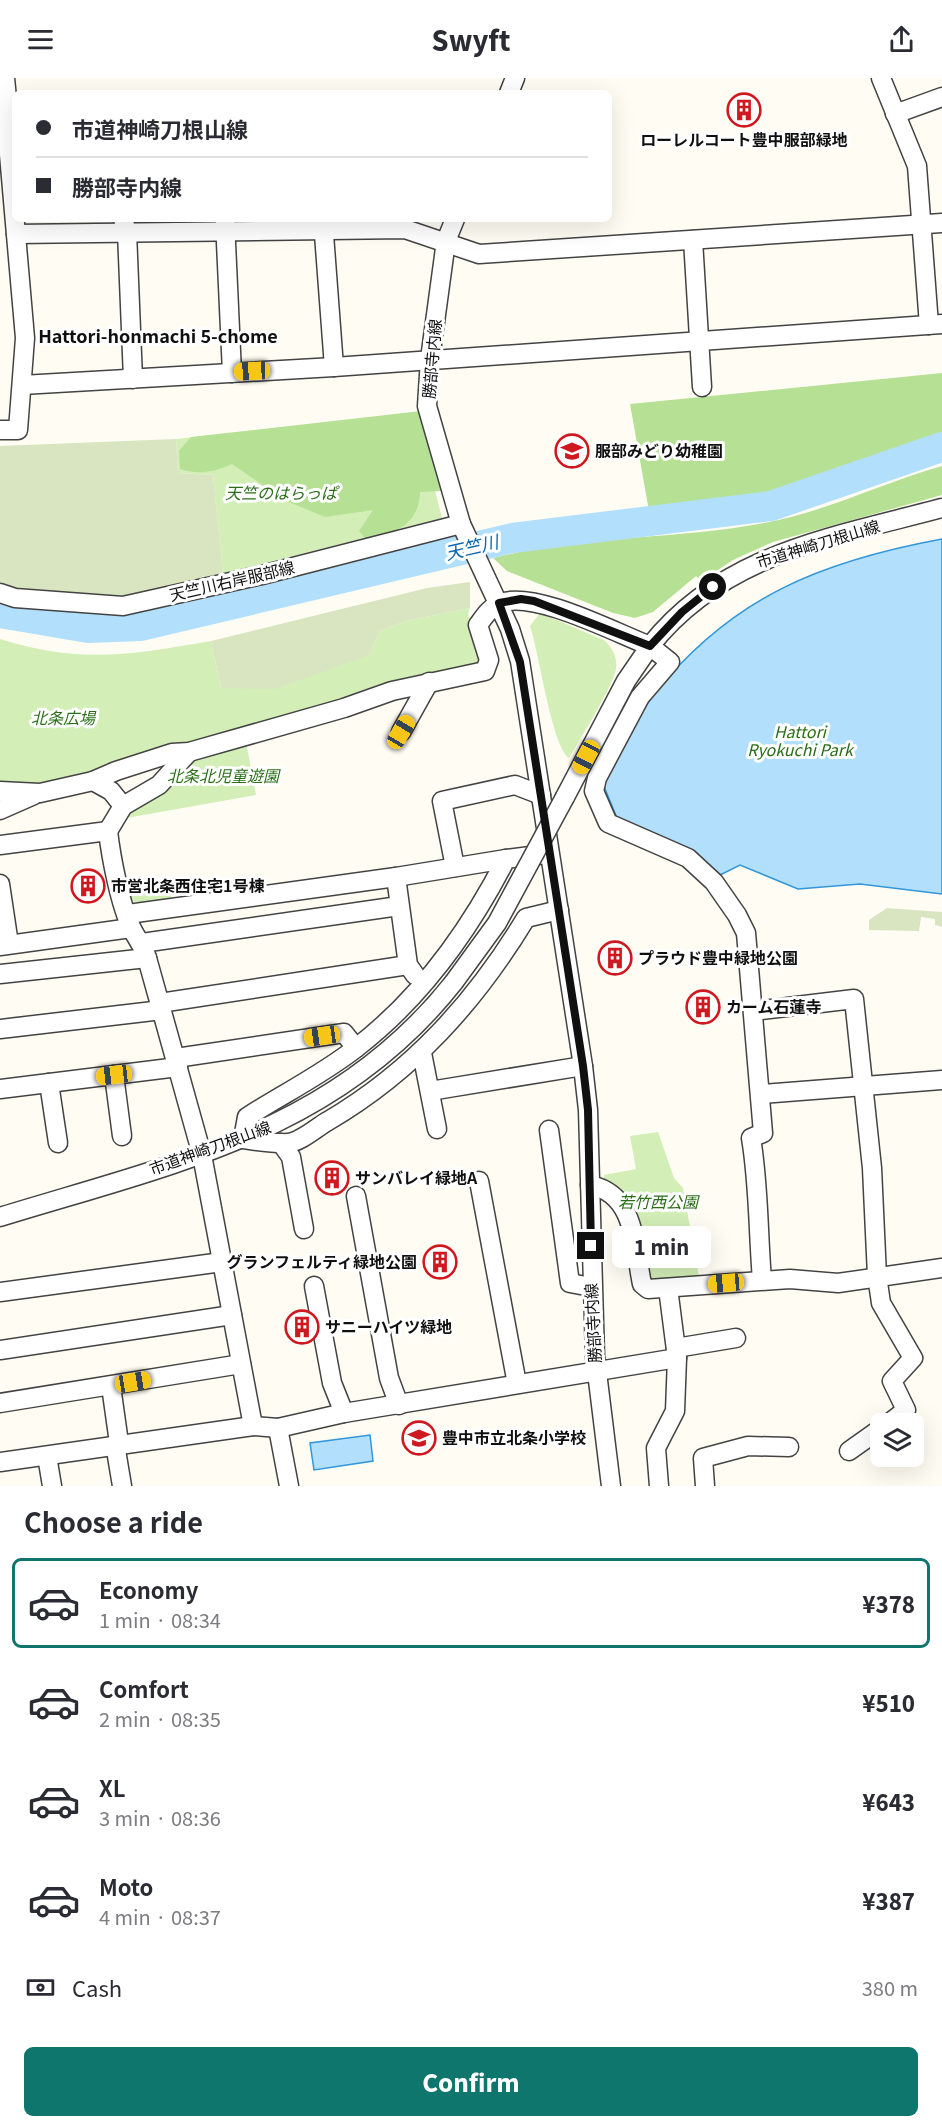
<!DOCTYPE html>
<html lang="en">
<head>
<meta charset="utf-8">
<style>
	:root { --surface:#fff; --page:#f2f2f3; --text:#2b2b33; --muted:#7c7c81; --line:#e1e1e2; --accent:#0f766e }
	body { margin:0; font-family:Georgia,"Noto Sans JP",serif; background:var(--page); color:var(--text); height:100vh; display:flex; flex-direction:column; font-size:22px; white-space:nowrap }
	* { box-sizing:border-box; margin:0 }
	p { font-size:20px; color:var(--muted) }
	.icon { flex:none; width:33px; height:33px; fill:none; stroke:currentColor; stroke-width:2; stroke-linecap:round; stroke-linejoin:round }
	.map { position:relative; height:1408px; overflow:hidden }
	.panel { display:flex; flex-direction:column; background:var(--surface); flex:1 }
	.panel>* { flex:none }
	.top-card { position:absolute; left:12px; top:12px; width:600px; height:132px; border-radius:9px; box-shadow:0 6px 24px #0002; display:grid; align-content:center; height:132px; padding:0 24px; background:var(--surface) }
	.controls { position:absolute; left:870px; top:1335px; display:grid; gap:12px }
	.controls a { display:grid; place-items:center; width:54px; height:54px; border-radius:9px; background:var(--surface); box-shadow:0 6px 24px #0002; font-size:30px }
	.end { position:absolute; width:27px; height:27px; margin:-14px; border:8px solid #101010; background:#fff; box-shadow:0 0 0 3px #fff }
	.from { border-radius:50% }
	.bubble { position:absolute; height:42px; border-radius:9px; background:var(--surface); box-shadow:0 6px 24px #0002; font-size:20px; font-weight:800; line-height:42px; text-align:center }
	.car { position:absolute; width:18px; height:36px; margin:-18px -9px; border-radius:8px; box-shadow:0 0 4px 2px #0007; background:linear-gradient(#f5c518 24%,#345 0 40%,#f5c518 0 76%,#345 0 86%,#f5c518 0) }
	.top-card b { display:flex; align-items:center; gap:21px; height:57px; font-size:22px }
	.top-card b+b { border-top:2px solid var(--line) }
	.top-card i { width:15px; height:15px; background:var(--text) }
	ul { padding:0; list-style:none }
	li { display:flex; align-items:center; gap:18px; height:90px; margin:0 12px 9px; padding:0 12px; border:3px solid transparent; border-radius:9px }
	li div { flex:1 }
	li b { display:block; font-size:22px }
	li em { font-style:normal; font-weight:800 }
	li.current { border-color:var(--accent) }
	li>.icon { width:54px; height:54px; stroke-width:1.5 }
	h2 { padding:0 24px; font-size:27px; line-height:72px }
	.pay { display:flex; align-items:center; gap:15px; height:66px; padding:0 24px; font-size:22px }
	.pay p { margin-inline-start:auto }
	.cta { display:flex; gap:12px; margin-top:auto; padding:12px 24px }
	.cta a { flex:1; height:69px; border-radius:9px; background:var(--accent); color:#fff; font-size:24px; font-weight:800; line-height:69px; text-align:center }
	header { display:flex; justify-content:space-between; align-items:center; height:78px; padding:0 24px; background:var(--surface); font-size:27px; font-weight:800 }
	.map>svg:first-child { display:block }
</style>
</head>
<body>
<header><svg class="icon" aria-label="menu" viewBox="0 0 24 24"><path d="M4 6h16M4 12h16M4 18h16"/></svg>Swyft<svg class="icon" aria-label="share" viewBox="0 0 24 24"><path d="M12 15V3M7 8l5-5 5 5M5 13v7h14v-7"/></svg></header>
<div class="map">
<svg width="942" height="1408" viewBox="0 0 942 1408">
	<rect width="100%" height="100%" fill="#fffdf3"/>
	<g fill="#d3eeb7">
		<polygon points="415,335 442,440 223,496 213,397 178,395 176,361"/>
		<path d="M 470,530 L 468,536 L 481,581 L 477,589 C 392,607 308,630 225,655 C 161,675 66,719 0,707 L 0,561 C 80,586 130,577 211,563 L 221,610 L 369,577 L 380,553 L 406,543 Z"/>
		<path d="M 540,535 L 604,562 C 612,569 618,580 616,591 C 612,610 580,661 569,680 C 552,669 539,574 530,548 Z"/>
		<polygon points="246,664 256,717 121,741 123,735 174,701 198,678"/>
		<polygon points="168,803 171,821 139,826 130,821 127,810"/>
		<polygon points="658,1054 674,1100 683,1110 699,1199 653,1206 645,1201 604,1105 604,1097 636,1091 630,1058"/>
	</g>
	<g fill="#b6e195">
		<polygon points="942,295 942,358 782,413 706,427 649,433 630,326"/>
		<path d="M 421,333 L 442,413 L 420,414 C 419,447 395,453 370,466 L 359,453 L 373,432 L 325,439 L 284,422 L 232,386 C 215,394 199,397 180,391 L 179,373 L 191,359 Z"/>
		<path d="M 942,388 L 942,417 L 773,464 L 733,482 L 701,503 L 696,498 L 653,534 L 635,540 L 613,535 L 507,493 L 493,480 C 582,457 675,462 764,445 C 825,434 882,405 942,388 Z"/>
	</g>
	<g fill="#d8e5c0">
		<polygon points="176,361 178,395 213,397 223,496 118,522 16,510 0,504 0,368"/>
		<polygon points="470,504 470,530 406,543 380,553 369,577 275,611 221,610 211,563 427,510"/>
		<polygon points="887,830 942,834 942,849 935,847 935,841 921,839 919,853 869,852 869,842"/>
	</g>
	<g fill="#b2e0fc" stroke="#3196da" stroke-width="1.5">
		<path d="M 942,461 L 942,816 L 860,806 L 798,811 L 740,787 L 720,797 L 703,782 L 617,740 L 603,706 C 619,676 634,642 655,615 C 733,518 823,483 942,461 Z"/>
		<polygon points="370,1357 373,1383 314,1392 310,1365"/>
	</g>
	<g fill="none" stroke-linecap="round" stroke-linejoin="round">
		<polyline stroke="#b2e0fc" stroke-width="30" points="0,535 88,550 141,548 512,460 771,428 942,369"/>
		<g stroke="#434343" stroke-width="21">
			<g id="minor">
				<polyline points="881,0 917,88 929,247"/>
				<polyline points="509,15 515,0"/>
				<polyline points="895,36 942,19"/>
				<polyline points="123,141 127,154 133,301"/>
				<polyline points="455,141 446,163 430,281 427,328 461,446 510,551 520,583 583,988 588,1032 595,1278 611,1408"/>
				<polyline points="225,143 232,295"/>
				<polyline points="323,143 334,289"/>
				<polyline points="16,156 405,151 479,176 942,145"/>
				<polyline points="693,162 702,309"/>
				<polyline points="22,307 334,289 942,246"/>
				<polyline points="0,352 18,352 25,260 8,65 9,40 5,0"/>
				<polyline points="0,515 15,520 123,528 262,497 461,446"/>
				<polyline points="401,654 429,604"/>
				<polyline points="93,703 111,713 123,728"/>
				<path d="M 0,713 L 40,715 L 93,703 L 116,693 L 172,675 L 189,674 L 344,630 L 392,613 L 485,593 L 489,582 L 478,547 C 484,539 490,529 501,525 C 534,512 616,555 650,568 C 723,475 834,459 942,430"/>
				<path d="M 565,719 L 626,603 L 650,568 L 670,584 L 640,619 L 597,700 L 594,713 L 608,745 L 688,780 L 714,804 L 737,837 L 746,855 L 763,1055 L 751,1060 C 759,1107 758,1154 762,1202"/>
				<polyline points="0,732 34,717"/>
				<polyline points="108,753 123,728 159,707 189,674"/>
				<path d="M 0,767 L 108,753 C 111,779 120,827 132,851 C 137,861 143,868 147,880 L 202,1077 L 253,1348"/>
				<path d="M 546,776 L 506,781 C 469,853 421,920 356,970 C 323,996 283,1016 247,1039 L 243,1061 C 257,1063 274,1066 288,1065 C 301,1064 317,1049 328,1043 C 413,993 475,924 526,840 L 559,832"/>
				<polyline points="455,789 442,723 515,707 541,717"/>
				<polyline points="396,799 408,887 415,897"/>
				<polyline points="0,806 9,866"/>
				<polyline points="128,836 396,799 506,781"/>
				<polyline points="142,865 399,828"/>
				<polyline points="0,868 131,850"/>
				<polyline points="0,896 147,880"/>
				<polyline points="160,925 408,887"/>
				<polyline points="754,933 854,921 872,1090 877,1198 881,1225 913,1280 892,1303 906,1332 888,1346"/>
				<polyline points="0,951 162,932"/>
				<polyline points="422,975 437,1051"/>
				<polyline points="176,980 344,955 356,970"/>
				<polyline points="114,997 122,1058"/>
				<polyline points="49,1005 58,1065"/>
				<polyline points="0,1011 178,989"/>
				<polyline points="430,1013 583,988"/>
				<polyline points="761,1016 942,1002"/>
				<polyline points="549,1052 570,1205 591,1209"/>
				<polyline points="281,1065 291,1079 304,1151"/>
				<polyline points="479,1103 517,1306"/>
				<path d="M 590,1107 C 636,1116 634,1168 642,1206 L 648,1211 L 790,1201 L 838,1205 L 942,1190"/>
				<polyline points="356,1118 389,1300 399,1327"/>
				<path d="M 0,1139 C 172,1086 336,1054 454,904"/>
				<polyline points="314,1208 332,1305 344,1335"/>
				<polyline points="0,1214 222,1184"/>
				<polyline points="676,1270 736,1260"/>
				<polyline points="0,1272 232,1237"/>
				<polyline points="111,1308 119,1365"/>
				<polyline points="0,1325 241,1286"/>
				<polyline points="278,1350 289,1408"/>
				<polyline points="115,1366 122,1408"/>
				<polyline points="849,1373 880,1351"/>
				<polyline points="47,1378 52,1408"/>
				<polyline points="0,1384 253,1348 278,1350 344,1335 677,1280"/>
				<polyline points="659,1408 656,1370 675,1333 677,1280 668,1210"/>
				<polyline points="705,1408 703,1380 748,1368 789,1369"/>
			</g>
		</g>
		<use href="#minor" stroke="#fff" stroke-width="18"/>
		<g stroke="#434343" stroke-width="21" stroke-linecap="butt">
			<polyline id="minor-bridge" points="454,904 497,845 565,719"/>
		</g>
		<use href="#minor-bridge" stroke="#fff" stroke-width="18"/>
	</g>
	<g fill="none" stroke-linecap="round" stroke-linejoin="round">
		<polyline stroke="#101010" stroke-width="8" points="591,1168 588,1032 583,988 520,584 499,525 521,521 534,523 650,568 682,534 713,509"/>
	</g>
	<defs>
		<g id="building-ring" transform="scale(1.725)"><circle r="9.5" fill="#fff" stroke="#cf1920" stroke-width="1.5"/><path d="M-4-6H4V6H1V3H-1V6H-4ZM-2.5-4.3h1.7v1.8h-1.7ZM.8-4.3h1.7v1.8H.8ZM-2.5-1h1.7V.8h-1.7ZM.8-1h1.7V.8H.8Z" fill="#cf1920"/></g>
		<g id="school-ring" transform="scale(1.725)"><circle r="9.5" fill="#fff" stroke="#cf1920" stroke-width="1.5"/><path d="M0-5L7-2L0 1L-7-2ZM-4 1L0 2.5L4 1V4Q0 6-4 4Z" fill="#cf1920"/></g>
	</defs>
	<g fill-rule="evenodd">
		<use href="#building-ring" x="744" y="32"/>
		<use href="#school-ring" x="572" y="373"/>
		<use href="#building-ring" x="88" y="808"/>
		<use href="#building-ring" x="615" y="880"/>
		<use href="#building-ring" x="703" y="929"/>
		<use href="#building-ring" x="332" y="1100"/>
		<use href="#building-ring" x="440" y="1184"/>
		<use href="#building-ring" x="302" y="1249"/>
		<use href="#school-ring" x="419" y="1360"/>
	</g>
	<g text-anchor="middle" stroke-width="6" stroke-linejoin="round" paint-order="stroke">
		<g font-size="16" font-weight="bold" fill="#101010" stroke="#fff" text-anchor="start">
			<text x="744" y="68" text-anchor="middle">ローレルコート豊中服部緑地</text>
			<text x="595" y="379">服部みどり幼稚園</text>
			<text x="111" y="814">市営北条西住宅1号棟</text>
			<text x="638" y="886">プラウド豊中緑地公園</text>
			<text x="726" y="935">カーム石蓮寺</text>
			<text x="355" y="1106">サンバレイ緑地A</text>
			<text x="417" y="1190" text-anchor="end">グランフェルティ緑地公園</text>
			<text x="325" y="1255">サニーハイツ緑地</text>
			<text x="442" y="1366">豊中市立北条小学校</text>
		</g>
		<g font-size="16" fill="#101010" stroke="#fff">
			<text transform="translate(432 281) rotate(-85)" y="6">勝部寺内線</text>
			<text transform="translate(818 466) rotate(-17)" y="6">市道神崎刀根山線</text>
			<text transform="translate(232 503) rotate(-13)" y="6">天竺川右岸服部線</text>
			<text transform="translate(210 1070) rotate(-20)" y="6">市道神崎刀根山線</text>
			<text transform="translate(593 1245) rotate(-93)" y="6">勝部寺内線</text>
		</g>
		<g font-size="16" font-style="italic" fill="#2a6f18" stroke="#fff">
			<text x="281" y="421">天竺のはらっぱ</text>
			<text x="63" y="646">北条広場</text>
			<text x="800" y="660">Hattori<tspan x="800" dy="18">Ryokuchi Park</tspan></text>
			<text x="223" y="704">北条北児童遊園</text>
			<text x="658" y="1130">若竹西公園</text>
		</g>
		<g font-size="18" font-weight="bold" fill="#101010" stroke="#fff">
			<text x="158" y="265">Hattori-honmachi 5-chome</text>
		</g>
		<g font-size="18" font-style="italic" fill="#0b66af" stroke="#fff">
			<text transform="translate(472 470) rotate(-13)" y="6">天竺川</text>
		</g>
	</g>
</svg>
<div class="controls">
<a><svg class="icon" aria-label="layers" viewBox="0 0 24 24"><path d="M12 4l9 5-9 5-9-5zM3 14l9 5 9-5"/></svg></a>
</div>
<i class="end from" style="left:713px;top:509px"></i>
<i class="end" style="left:591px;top:1168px"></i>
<div class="bubble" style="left:612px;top:1148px;width:99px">1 min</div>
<i class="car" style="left:252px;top:293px;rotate:267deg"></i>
<i class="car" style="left:401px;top:654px;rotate:31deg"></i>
<i class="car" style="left:586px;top:679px;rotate:208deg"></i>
<i class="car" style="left:322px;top:958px;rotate:262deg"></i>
<i class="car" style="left:114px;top:997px;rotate:263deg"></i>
<i class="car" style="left:726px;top:1205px;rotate:265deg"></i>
<i class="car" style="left:133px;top:1304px;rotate:81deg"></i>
<div class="top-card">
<b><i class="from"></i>市道神崎刀根山線</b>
<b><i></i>勝部寺内線</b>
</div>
</div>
<section class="panel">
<h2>Choose a ride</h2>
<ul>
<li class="current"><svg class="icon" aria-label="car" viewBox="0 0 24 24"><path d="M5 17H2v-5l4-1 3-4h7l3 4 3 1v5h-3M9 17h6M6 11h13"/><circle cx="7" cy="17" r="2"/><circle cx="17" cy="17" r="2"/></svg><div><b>Economy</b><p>1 min · 08:34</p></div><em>¥378</em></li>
<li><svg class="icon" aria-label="car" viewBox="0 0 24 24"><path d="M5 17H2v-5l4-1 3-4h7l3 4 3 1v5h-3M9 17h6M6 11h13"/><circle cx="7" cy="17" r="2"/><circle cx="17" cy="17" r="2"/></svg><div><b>Comfort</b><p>2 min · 08:35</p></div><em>¥510</em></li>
<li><svg class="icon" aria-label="car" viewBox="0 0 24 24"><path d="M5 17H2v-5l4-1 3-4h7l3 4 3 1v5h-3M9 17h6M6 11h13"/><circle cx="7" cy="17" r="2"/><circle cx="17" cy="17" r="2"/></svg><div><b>XL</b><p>3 min · 08:36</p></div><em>¥643</em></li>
<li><svg class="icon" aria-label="car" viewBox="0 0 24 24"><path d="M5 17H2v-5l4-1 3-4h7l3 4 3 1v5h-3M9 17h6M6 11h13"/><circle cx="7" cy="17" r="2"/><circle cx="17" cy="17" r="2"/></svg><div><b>Moto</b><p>4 min · 08:37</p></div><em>¥387</em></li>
</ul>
<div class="pay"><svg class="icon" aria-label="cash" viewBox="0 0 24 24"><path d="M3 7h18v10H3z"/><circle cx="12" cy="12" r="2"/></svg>Cash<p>380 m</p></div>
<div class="cta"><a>Confirm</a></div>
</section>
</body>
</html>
